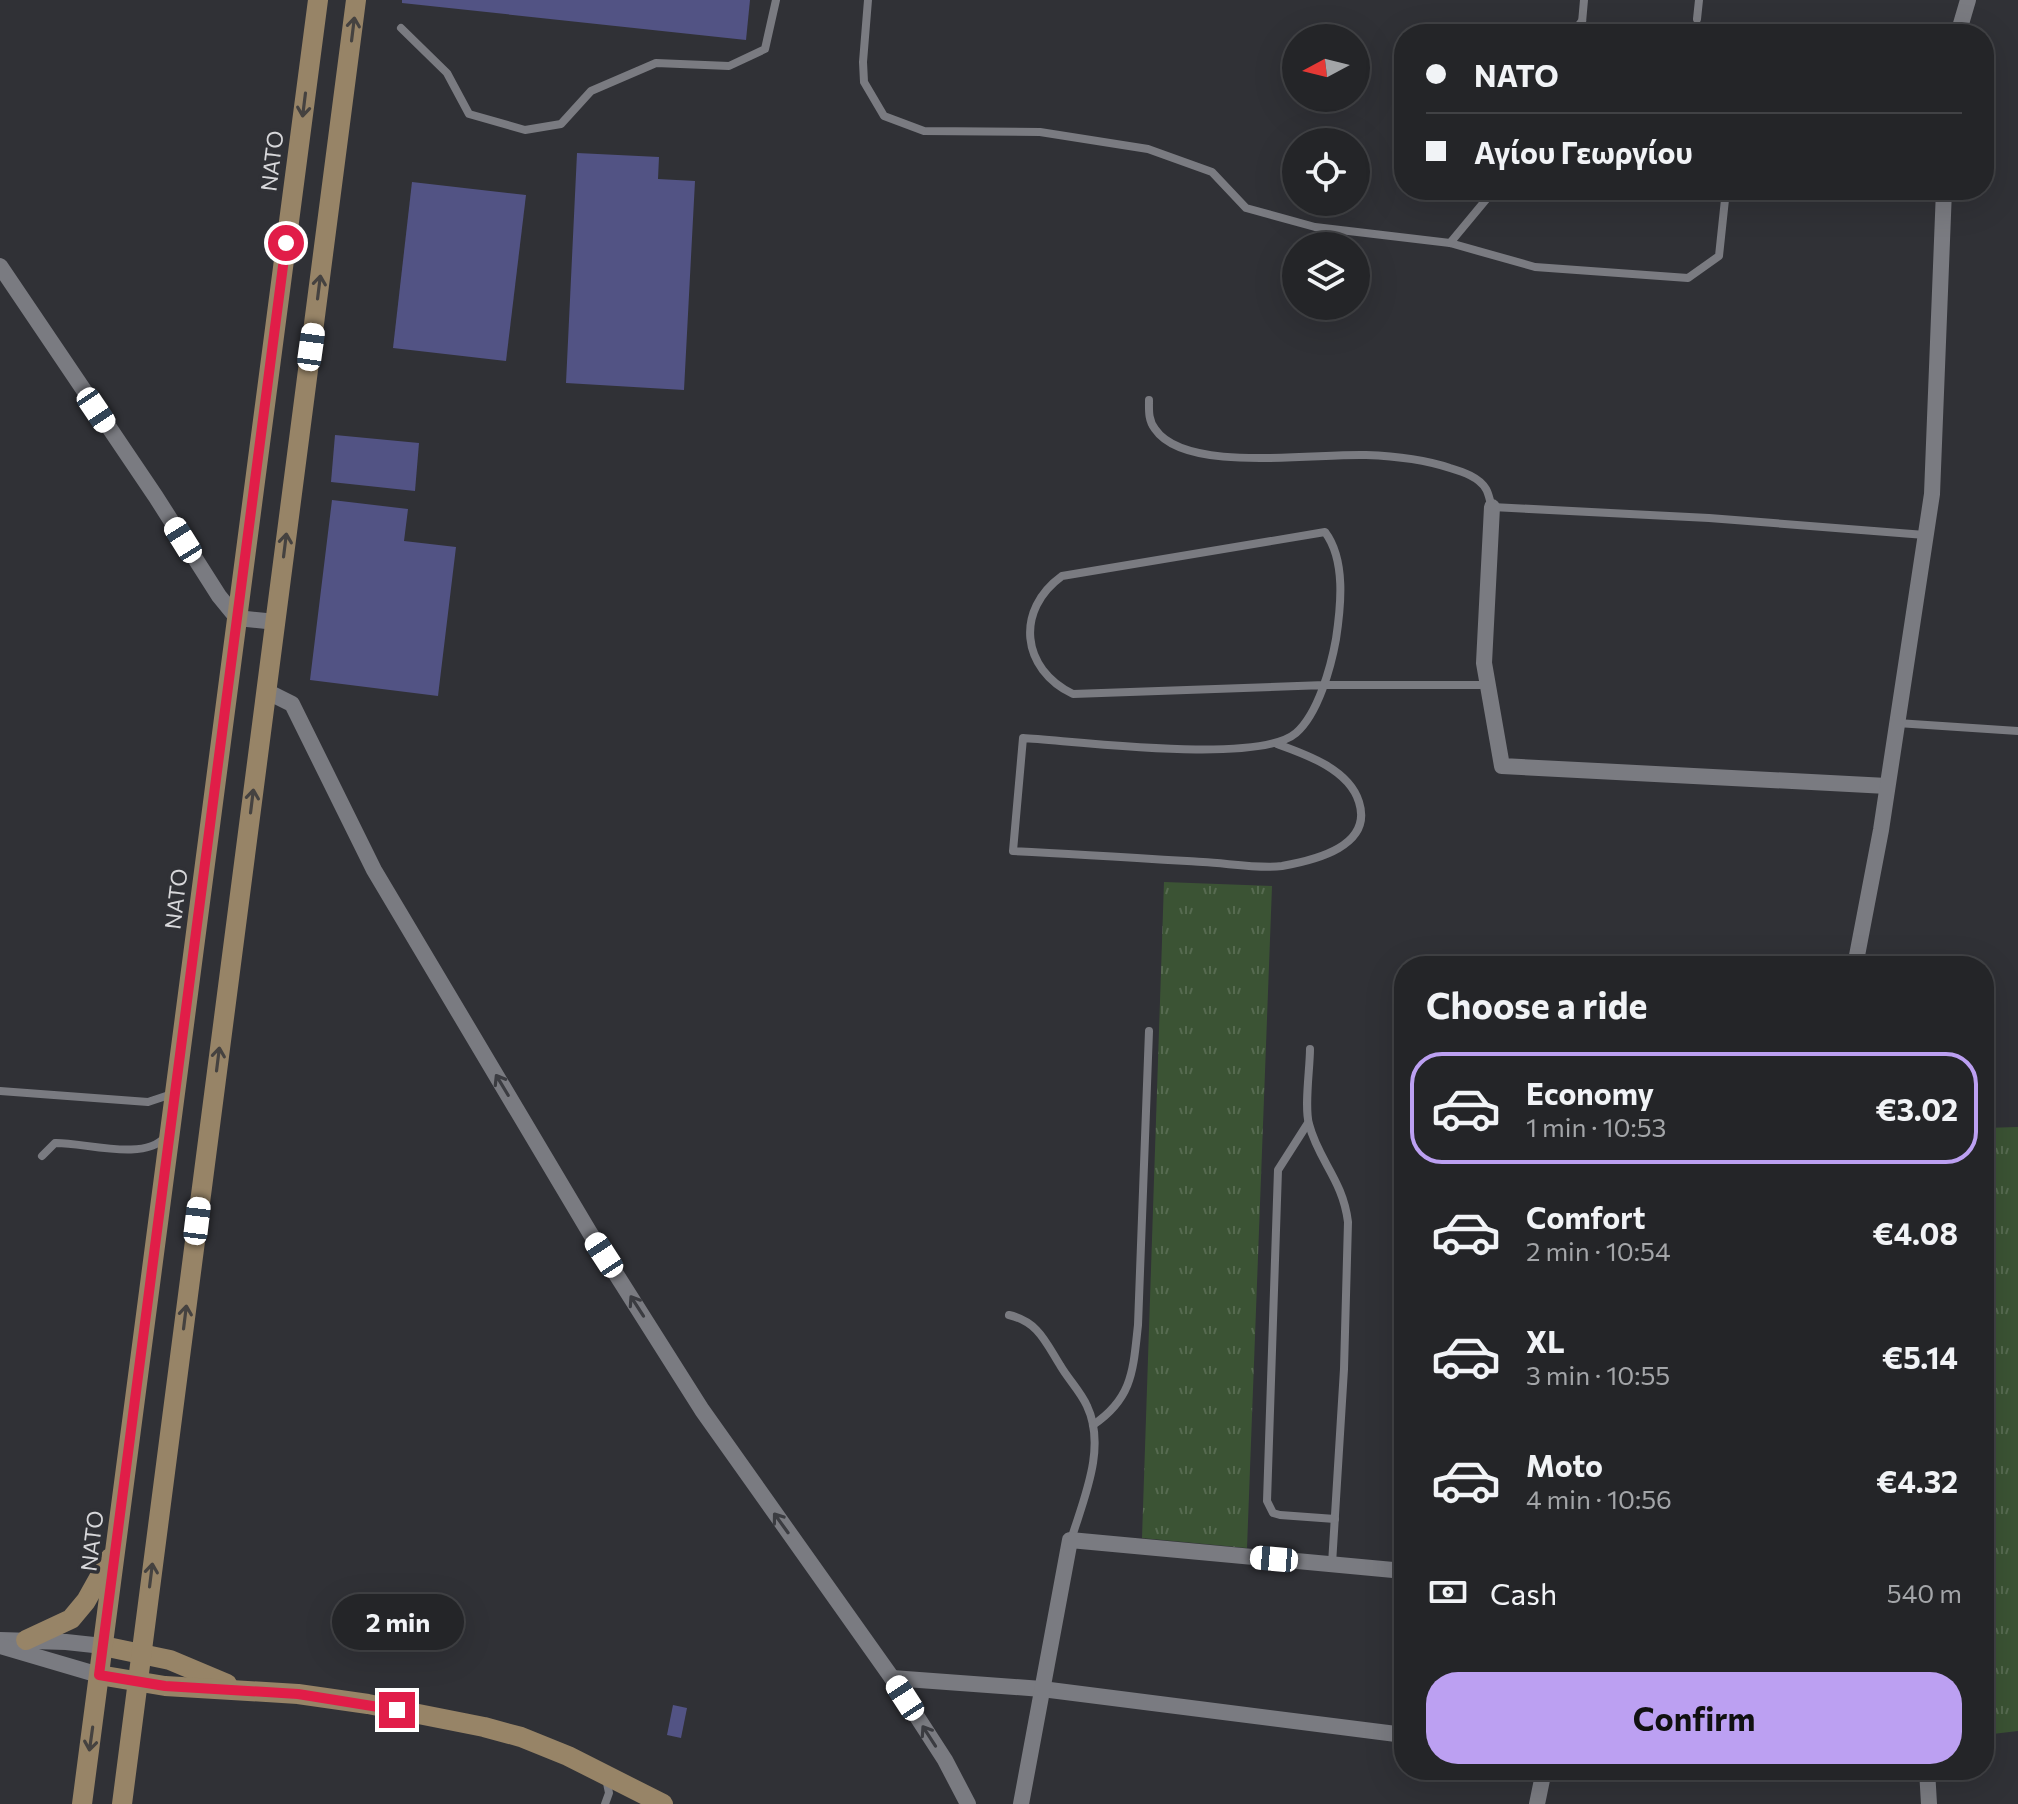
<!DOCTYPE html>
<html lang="en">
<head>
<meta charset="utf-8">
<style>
	:root { --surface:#242528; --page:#2c2d30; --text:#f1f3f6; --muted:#a3a5a8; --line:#414245; --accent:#bca0f2 }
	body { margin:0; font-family:Commissioner,sans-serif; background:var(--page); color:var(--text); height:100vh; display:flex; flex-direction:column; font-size:30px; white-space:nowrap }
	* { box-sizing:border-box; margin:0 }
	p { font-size:26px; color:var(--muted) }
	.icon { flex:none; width:44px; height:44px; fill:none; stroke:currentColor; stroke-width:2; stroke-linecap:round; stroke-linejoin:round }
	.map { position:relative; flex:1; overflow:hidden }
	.sheet { position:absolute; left:1394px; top:956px; width:600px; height:824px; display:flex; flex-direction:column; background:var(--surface); border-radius:32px; box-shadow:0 8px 32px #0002,0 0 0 2px var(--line) }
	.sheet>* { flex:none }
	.guide { position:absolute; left:1394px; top:24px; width:600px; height:176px; border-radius:32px; box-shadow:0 8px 32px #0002,0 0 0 2px var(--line); display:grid; align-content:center; height:176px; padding:0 32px; background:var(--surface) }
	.needle { width:52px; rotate:263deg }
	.fabs { position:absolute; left:1282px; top:24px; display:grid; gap:16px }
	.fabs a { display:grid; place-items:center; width:88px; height:88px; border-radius:50%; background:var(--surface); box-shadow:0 8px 32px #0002,0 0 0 2px var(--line); font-size:40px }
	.end { position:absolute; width:36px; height:36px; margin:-18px; border:10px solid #e11d48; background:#fff; box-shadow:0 0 0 4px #fff }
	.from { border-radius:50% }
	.bubble { position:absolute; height:56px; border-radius:28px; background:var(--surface); box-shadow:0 8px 32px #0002,0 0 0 2px var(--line); font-size:26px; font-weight:700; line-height:56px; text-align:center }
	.car { position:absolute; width:24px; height:48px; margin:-24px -12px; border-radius:10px; box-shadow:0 0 6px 2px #0007; background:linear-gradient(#fff 24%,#345 0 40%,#fff 0 76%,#345 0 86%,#fff 0) }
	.guide b { display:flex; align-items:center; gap:28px; height:76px; font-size:30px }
	.guide b+b { border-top:2px solid var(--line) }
	.guide i { width:20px; height:20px; background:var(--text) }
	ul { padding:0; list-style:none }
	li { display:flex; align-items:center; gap:24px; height:112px; margin:0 16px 12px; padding:0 16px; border:4px solid transparent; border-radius:32px }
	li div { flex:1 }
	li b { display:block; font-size:30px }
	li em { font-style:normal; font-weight:700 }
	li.current { border-color:var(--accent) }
	li>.icon { width:72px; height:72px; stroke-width:1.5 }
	h2 { padding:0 32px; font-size:36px; line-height:96px }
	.pay { display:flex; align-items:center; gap:20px; height:88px; padding:0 32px; font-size:30px }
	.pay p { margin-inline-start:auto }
	.action { display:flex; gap:16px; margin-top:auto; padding:16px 32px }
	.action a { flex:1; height:92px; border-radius:32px; background:var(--accent); color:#111; font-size:32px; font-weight:700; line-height:92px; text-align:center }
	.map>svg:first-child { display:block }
</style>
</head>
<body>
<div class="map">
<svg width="2018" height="1804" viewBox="0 0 2018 1804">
	<defs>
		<pattern id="grass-tufts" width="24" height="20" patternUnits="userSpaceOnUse" patternTransform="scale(2)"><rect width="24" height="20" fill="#3b5334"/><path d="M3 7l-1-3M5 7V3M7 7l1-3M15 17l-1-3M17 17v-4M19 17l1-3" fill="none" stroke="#576b51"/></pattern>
	</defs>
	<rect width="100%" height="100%" fill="#303136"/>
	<g fill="url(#grass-tufts)">
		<polygon points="1164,882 1272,886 1247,1548 1142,1538"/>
		<polygon points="2018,1127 2018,1731 1984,1735 1984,1128"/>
	</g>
	<g fill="#525384">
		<polygon points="402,0 750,0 746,40 402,3"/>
		<polygon points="577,153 659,157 658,179 695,181 684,390 566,383"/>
		<polygon points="412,182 526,195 506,361 393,348"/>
		<polygon points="335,435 419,443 415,491 331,482"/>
		<polygon points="332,500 408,509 404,541 456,547 438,696 310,680"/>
		<polygon points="673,1705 687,1708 681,1738 667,1735"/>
	</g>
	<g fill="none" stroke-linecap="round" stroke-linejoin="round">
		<g stroke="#7a7b81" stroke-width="8">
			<polyline points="868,0 863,62 864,82 884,116 924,131 1040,132 1148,149 1212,172 1246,208 1315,227 1450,243 1535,267 1688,278 1719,256 1726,190"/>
			<polyline points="1697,19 1699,0"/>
			<polyline points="401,28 447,73 469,114 525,130 561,124 591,91 656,63 729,66 765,49 776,0"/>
			<polyline points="1572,34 1582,21"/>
			<polyline points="1581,34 1584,0"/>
			<polyline points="1450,243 1494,190"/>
			<path d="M 1149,400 C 1149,410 1148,420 1155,429 C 1185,474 1316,453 1366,455 C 1394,456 1423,459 1450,468 C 1463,472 1479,477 1486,489 C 1489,494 1490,502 1492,507 L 1709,518 L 1925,535"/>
			<polyline points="1897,723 2018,731"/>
			<path d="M 1277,744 C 1305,754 1349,769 1359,802 C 1373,846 1316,860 1282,866 C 1260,869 1226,863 1203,862 C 1139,858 1076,854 1013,851 L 1023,738 C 1076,741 1259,765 1296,733 C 1318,714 1331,667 1336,639 C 1341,606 1346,560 1325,532 L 1062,576 C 1015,610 1021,669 1073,694 L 1325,685 L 1487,685"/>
			<path d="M 1310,1049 C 1310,1068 1304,1107 1309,1124 C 1318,1160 1343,1180 1348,1222 L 1344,1369 L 1332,1564"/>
			<polyline points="0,1091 148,1102 175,1093"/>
			<polyline points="1308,1123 1278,1170 1267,1501 1273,1513 1280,1515 1335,1519"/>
			<path d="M 42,1156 L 55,1143 C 83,1142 144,1162 165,1137"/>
			<path d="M 1009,1315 C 1038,1322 1045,1341 1060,1365 C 1068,1379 1081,1392 1087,1406 C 1107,1448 1083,1500 1071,1540"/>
			<path d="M 1093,1425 C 1133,1398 1133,1370 1138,1325 L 1149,1031"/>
			<polyline points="605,1804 609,1793 606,1778"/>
		</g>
		<g stroke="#7a7b81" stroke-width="16">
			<polyline points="1958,34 1968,0"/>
			<polyline points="0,266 156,497 219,596 237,618 276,622"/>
			<polyline points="1492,507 1484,663 1502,766 1887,786"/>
			<polyline points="266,691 292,704 374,870 590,1233 702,1410 892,1678 945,1760 968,1804"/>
			<polyline points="1855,966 1881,830 1932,494 1944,190"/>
			<polyline points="0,1640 66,1642 103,1646"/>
			<polyline points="0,1646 99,1675"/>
			<polyline points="892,1678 1042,1689 1404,1735"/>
			<polyline points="1927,1770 1929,1804"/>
			<polyline points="1021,1804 1070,1540 1404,1571"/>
			<polyline points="1537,1804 1544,1770"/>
		</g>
		<g stroke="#978467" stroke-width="20">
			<polyline points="26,1640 71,1619 86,1601 110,1558"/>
			<polyline points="103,1646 170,1660 227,1684"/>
			<polyline points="99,1675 165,1686 298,1694 368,1704 484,1727 521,1737 568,1756 663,1804"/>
			<polyline points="82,1804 318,0"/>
			<polyline points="122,1804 356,0"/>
		</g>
	</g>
	<defs><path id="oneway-shaft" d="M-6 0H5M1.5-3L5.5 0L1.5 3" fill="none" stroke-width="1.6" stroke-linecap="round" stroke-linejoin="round" transform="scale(2)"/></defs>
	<g stroke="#454240">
		<use href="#oneway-shaft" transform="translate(353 29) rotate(-83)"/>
		<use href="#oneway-shaft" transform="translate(304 105) rotate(97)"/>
		<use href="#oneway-shaft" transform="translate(319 287) rotate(-83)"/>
		<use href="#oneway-shaft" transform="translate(285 545) rotate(-83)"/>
		<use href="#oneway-shaft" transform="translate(252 801) rotate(-83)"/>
		<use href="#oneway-shaft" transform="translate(218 1059) rotate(-83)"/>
		<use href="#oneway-shaft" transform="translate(185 1317) rotate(-83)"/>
		<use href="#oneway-shaft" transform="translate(151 1575) rotate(-83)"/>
		<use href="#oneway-shaft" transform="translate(91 1739) rotate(98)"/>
	</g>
	<g stroke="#3b3c41">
		<use href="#oneway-shaft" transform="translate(502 1085) rotate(-121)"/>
		<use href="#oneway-shaft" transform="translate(637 1306) rotate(-123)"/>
		<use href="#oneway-shaft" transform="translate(781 1523) rotate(-126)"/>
		<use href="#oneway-shaft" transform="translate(929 1736) rotate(-123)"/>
	</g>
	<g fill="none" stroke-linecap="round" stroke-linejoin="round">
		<polyline stroke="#e11d48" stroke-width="10" points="286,243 99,1675 165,1686 298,1694 397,1710"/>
	</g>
	<g text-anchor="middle" stroke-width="7" stroke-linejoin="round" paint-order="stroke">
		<g font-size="22" fill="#d7d7da" stroke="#303136">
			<text transform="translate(272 161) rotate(-83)" y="8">ΝΑΤΟ</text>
			<text transform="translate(176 899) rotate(-83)" y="8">ΝΑΤΟ</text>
			<text transform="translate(92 1541) rotate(-83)" y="8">ΝΑΤΟ</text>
		</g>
	</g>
</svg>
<div class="fabs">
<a><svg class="needle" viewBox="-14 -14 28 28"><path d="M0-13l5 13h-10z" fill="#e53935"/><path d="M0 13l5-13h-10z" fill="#a3a5a8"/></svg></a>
<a><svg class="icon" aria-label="locate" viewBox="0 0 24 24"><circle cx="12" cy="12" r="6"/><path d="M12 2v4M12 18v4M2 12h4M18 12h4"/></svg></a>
<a><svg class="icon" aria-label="layers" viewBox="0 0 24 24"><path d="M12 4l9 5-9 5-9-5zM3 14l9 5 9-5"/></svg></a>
</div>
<i class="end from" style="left:286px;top:243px"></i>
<i class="end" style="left:397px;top:1710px"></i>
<div class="bubble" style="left:332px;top:1594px;width:132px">2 min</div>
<i class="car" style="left:311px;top:347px;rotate:8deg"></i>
<i class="car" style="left:96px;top:410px;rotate:146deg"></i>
<i class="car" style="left:183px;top:540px;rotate:328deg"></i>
<i class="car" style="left:197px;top:1221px;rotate:7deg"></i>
<i class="car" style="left:604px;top:1255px;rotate:327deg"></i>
<i class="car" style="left:1274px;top:1559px;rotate:275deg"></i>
<i class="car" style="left:905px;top:1698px;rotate:327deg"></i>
<div class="guide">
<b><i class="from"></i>ΝΑΤΟ</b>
<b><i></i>Αγίου Γεωργίου</b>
</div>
<section class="sheet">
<h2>Choose a ride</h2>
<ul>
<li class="current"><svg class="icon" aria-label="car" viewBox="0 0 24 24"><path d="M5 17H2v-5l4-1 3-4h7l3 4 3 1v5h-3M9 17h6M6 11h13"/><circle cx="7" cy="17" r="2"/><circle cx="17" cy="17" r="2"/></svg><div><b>Economy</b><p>1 min · 10:53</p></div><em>€3.02</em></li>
<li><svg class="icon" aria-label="car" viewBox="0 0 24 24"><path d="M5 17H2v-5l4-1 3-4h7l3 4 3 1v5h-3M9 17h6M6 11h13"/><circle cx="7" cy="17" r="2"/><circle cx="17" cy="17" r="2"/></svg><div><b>Comfort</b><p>2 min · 10:54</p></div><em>€4.08</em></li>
<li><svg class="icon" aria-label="car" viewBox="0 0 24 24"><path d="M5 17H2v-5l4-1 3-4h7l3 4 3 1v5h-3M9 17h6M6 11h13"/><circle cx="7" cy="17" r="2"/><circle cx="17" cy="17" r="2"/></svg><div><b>XL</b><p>3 min · 10:55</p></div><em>€5.14</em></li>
<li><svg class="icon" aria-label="car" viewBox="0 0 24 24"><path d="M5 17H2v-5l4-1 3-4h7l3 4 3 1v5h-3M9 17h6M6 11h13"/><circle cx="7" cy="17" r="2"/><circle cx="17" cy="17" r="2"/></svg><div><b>Moto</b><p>4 min · 10:56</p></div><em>€4.32</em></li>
</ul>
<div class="pay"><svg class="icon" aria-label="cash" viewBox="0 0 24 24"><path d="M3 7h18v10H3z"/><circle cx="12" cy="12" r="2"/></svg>Cash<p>540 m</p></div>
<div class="action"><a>Confirm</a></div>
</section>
</div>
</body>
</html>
